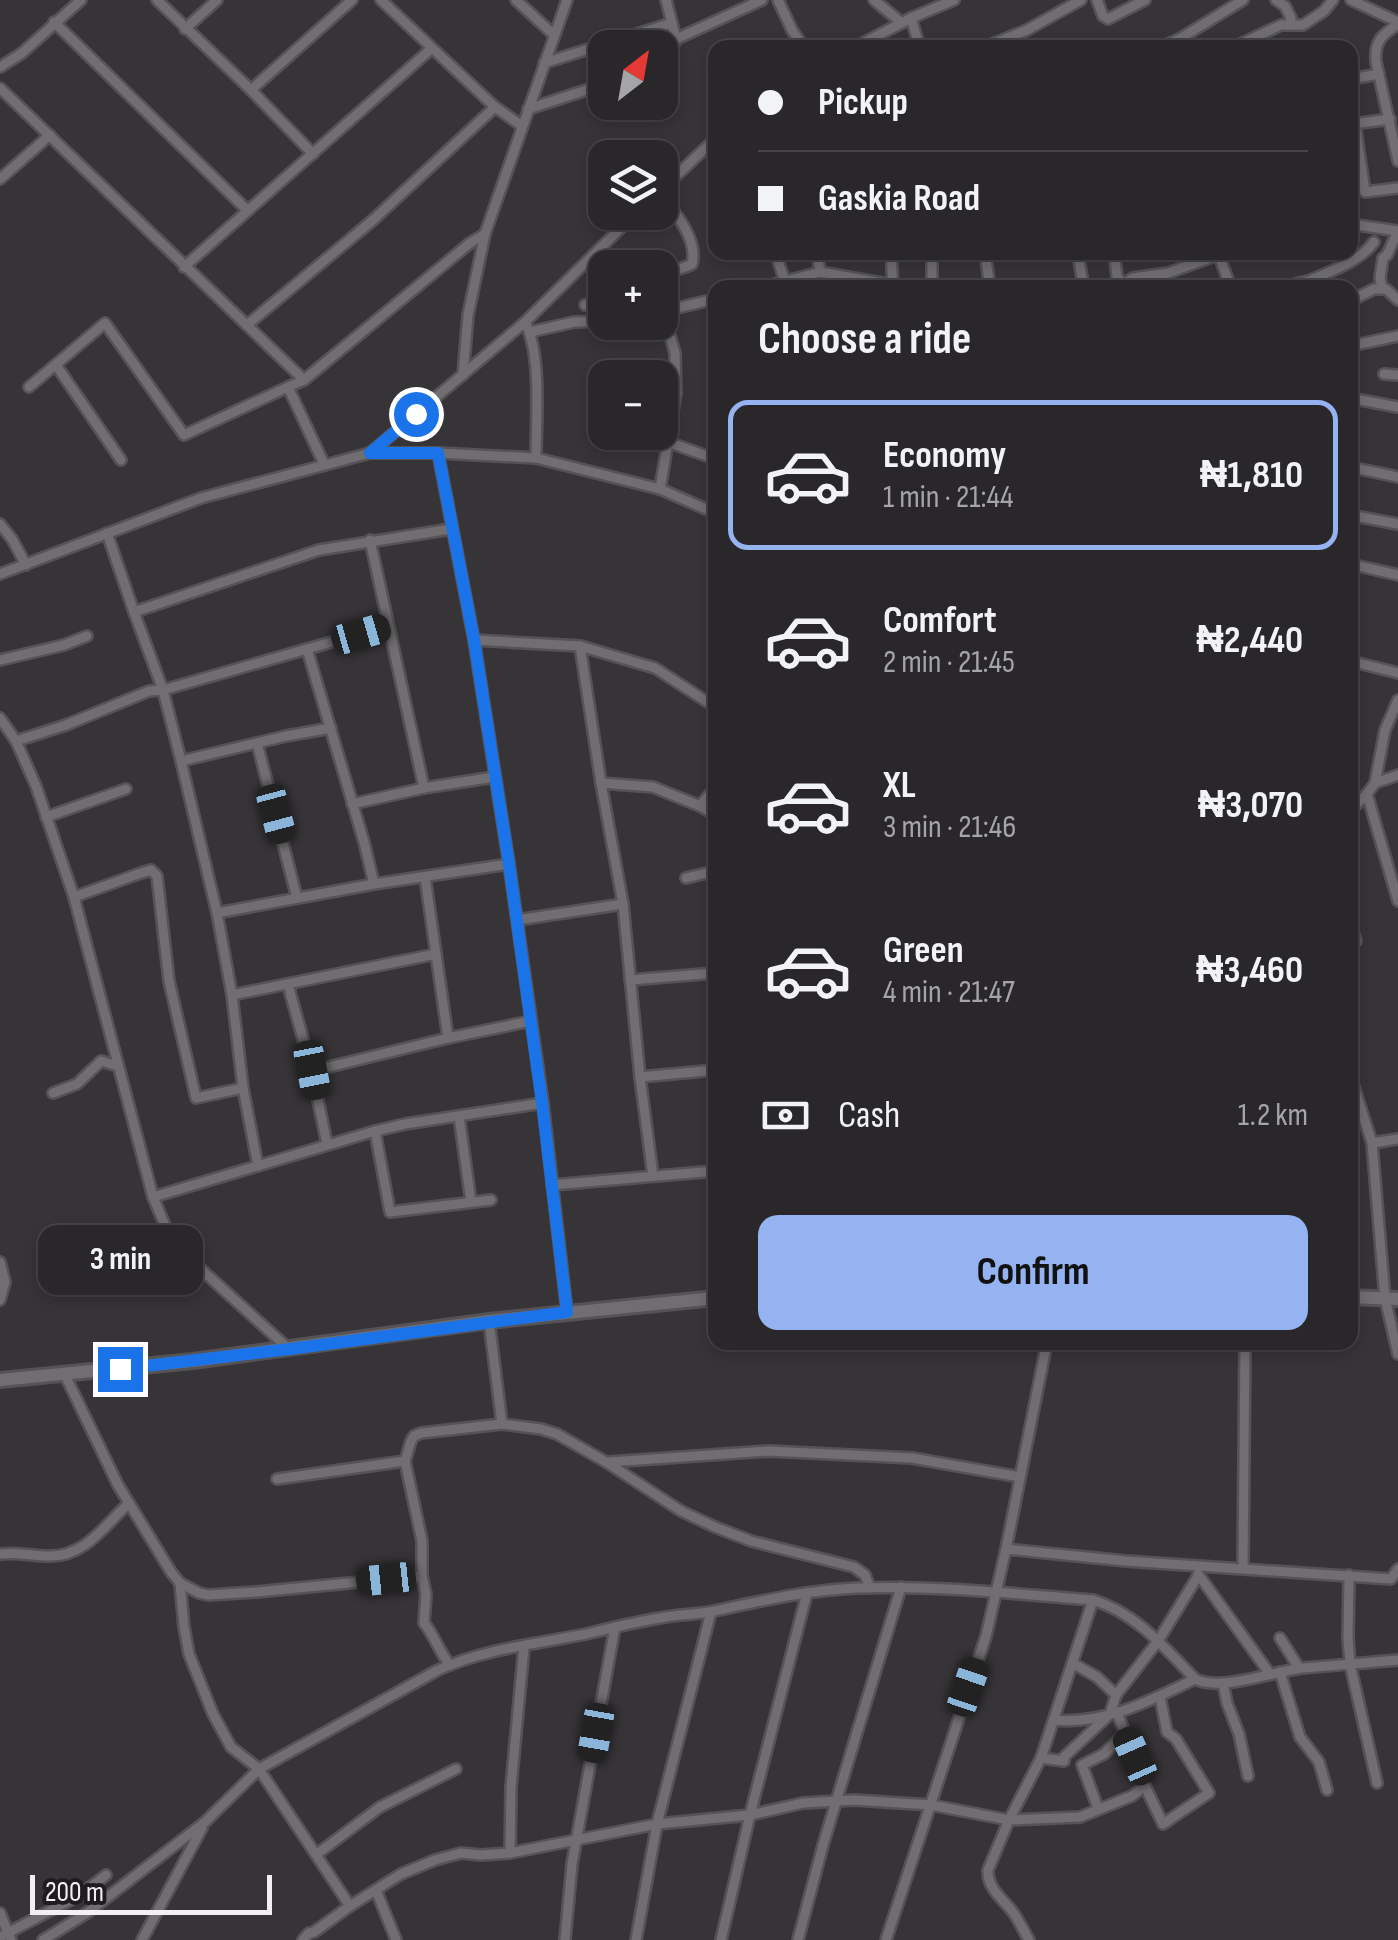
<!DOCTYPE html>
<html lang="en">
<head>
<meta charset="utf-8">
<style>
	:root { --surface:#292729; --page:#312f31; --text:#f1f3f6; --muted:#a5a5a8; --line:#454446; --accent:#95b2f1 }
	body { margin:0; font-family:"Sofia Sans Condensed",sans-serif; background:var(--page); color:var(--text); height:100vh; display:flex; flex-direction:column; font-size:38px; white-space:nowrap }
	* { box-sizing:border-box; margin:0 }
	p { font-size:32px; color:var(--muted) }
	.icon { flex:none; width:55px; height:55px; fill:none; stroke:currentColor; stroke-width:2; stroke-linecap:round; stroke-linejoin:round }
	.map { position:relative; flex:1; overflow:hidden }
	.panel { position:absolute; left:708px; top:280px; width:650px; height:1070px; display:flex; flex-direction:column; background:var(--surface); border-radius:20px; box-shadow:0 5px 15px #0003,0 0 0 2px var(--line) }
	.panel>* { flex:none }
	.guide { position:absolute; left:708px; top:40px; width:650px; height:220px; border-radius:20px; box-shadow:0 5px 15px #0003,0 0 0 2px var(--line); display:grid; align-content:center; height:220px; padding:0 50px; background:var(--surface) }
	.needle { width:65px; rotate:31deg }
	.fabs { position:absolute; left:588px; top:30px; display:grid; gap:20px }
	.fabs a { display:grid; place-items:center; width:90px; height:90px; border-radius:20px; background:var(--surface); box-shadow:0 5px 15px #0003,0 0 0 2px var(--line); font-size:50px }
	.scale { position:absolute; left:30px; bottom:25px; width:242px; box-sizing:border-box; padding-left:10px; border:5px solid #f2f0f2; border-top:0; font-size:28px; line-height:35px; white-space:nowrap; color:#f2f0f2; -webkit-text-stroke:8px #1e1c1e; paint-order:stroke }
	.end { position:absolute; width:45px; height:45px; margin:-22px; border:12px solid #1a73e8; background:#fff; box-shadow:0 0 0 5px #fff }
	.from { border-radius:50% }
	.bubble { position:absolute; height:70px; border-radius:20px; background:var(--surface); box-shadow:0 5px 15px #0003,0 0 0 2px var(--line); font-size:32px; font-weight:700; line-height:70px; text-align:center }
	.car { position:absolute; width:30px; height:60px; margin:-30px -15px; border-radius:12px; box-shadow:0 0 8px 2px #0007; background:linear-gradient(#222 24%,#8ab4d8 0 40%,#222 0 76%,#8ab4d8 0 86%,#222 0) }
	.guide b { display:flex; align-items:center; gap:35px; height:95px; font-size:38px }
	.guide b+b { border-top:2px solid var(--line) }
	.guide i { width:25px; height:25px; background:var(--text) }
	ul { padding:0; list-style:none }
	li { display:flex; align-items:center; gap:30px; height:150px; margin:0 20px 15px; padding:0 30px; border:5px solid transparent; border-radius:20px }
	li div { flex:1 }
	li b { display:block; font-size:38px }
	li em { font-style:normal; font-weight:700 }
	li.active { border-color:var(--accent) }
	li>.icon { width:90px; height:90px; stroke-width:1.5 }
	h2 { padding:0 50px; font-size:45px; line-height:120px }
	.pay { display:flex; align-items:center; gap:25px; height:110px; padding:0 50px; font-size:38px }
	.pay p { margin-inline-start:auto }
	.button { display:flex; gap:20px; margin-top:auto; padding:20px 50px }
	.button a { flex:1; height:115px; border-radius:20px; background:var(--accent); color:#111; font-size:40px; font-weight:700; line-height:115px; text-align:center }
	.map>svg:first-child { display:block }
</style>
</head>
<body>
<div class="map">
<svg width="1398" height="1940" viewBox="0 0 1398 1940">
	<rect width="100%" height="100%" fill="#373437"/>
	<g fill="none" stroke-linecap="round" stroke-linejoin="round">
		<g stroke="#555356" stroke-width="14">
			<g id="street">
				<polyline points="157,0 251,90 313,154"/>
				<polyline points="381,0 495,107 522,126"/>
				<polyline points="516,0 554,35"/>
				<polyline points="666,0 676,39"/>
				<polyline points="778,0 792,30 804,48"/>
				<polyline points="874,0 902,23"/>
				<polyline points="1097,0 1103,16 1108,19 1145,0"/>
				<polyline points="1276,0 1285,6 1291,18 1289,25"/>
				<polyline points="1351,0 1398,22"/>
				<polyline points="911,18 920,48"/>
				<polyline points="54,22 247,210"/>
				<path d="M 1398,24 C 1382,35 1374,41 1376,62 L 1398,161"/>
				<polyline points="185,29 217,0"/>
				<polyline points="854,48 911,18 954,0"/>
				<polyline points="983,48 1027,30 1081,0"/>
				<polyline points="1159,48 1181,38 1243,0"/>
				<polyline points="1232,48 1281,25 1303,25 1324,11 1333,0"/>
				<polyline points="544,63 672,23"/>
				<polyline points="660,64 668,58 676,39 762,0"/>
				<polyline points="0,67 22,53 81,0"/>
				<polyline points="1350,79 1379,74"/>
				<polyline points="0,88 304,380 470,243 485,234"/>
				<polyline points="251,90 352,0"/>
				<polyline points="528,109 605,84"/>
				<polyline points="1353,124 1390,119"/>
				<polyline points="1355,124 1365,192 1398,188"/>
				<polyline points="0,179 50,135"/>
				<polyline points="660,191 715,139"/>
				<path d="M 660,198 C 677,212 698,241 692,264 L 688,266 L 660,275"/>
				<polyline points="1350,224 1398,231"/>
				<polyline points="1398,231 1387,255 1383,258 1380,278 1382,289 1386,289 1398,300"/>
				<polyline points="775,252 785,281"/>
				<polyline points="817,252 820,272"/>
				<polyline points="891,252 893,288"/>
				<polyline points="985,252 990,288"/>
				<polyline points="1114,252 1117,276 1122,285"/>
				<polyline points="932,253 932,288"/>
				<polyline points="1218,253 1231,288"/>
				<polyline points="1078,255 1084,288"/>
				<polyline points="184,267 431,49"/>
				<polyline points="760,288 820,272 893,285 897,288"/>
				<polyline points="1123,288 1122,285 1133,278 1168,273 1218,255"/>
				<path d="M 1289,288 C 1297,281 1302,284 1311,280 C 1333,270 1359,262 1374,242"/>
				<polyline points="1350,301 1374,289 1382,289"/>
				<polyline points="585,305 605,299"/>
				<polyline points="660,312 715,299"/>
				<path d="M 525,322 C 542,355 536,420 536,458"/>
				<polyline points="247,325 373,220 495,107"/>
				<polyline points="530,332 574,322 605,321"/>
				<polyline points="1350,346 1398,336"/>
				<polyline points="56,365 121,460"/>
				<polyline points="1384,374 1398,375"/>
				<polyline points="463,375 468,315 485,234 567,0"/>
				<polyline points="304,380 288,387 324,464"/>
				<polyline points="29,387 105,323 184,435 288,387"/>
				<polyline points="1350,398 1398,407"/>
				<polyline points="668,442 715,459"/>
				<polyline points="370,453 525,322 637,212"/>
				<polyline points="438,453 474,640 509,864 543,1103 567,1312"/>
				<polyline points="1350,467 1398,477"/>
				<polyline points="660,489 676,393 675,353 663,312"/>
				<polyline points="1350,515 1398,524"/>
				<polyline points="0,524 12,539 26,565"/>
				<polyline points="107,533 134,612 163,690 181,761 217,913 232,995 243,1088 258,1166"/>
				<polyline points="370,540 424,788"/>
				<polyline points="1350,564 1398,575"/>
				<polyline points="0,574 201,498 370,453 438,453 536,458 660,489 715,513"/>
				<polyline points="134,612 319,550 451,529"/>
				<polyline points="474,640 580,646 655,668 715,707"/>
				<polyline points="580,646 601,783 623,904 640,1077 653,1176"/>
				<polyline points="307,649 364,842 374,884"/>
				<polyline points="0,660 64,645 87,636"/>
				<polyline points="1350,661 1398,673"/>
				<polyline points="0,718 16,741 36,786 74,897 153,1197 173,1244 289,1349"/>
				<polyline points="16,741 66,725 149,691 163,690 388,626"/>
				<polyline points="257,743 297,898"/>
				<polyline points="181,761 286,736 331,728"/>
				<polyline points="601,783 653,787 700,806 715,815"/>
				<polyline points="1375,783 1398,775"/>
				<polyline points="1367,794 1398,901"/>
				<polyline points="352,804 424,788 494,777"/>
				<polyline points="700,806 715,788"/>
				<polyline points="1350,811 1367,794 1375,783 1385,730 1398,700"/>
				<polyline points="46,817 126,789"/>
				<polyline points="425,877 448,1038"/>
				<polyline points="686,878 715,871"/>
				<polyline points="74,897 141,873 151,870 157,876 169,981 196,1098 243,1088"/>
				<polyline points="217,913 374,884 509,864"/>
				<polyline points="517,920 623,904"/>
				<polyline points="1350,923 1356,941"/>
				<polyline points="630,980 715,973"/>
				<polyline points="288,985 312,1071 327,1144"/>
				<polyline points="232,995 436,954"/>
				<polyline points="312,1071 448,1038 531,1021"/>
				<polyline points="1350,1075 1372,1143 1385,1298 1398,1354"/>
				<polyline points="640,1077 715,1070"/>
				<polyline points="53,1093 77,1084 101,1061 118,1066"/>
				<polyline points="459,1116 471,1202"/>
				<polyline points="375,1131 390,1212 491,1200"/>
				<polyline points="1372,1143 1398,1139"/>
				<polyline points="552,1185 715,1171"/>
				<polyline points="153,1197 375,1131 405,1124 543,1103"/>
				<polyline points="0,1262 5,1282 0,1300"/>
				<polyline points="489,1321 502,1424"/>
				<polyline points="65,1375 118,1485 171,1572 180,1583 199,1593 208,1595 256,1592 422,1576"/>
				<polyline points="609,1462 769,1451 912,1458 1020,1477"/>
				<polyline points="277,1479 405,1461"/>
				<polyline points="1006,1549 1126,1561 1391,1579 1398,1569"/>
				<path d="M 0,1554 C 18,1552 32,1556 49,1556 C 85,1557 105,1525 129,1503"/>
				<polyline points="1243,1568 1245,1342"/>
				<polyline points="1198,1574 1270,1674"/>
				<polyline points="1349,1575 1348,1637 1350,1664 1377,1783"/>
				<polyline points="180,1583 184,1627 189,1654 213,1714 231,1747 259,1769 350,1906 401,1874 435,1860 461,1853 481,1855 510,1853 657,1824 750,1815 803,1803 854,1800 931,1805 1009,1820 1080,1817 1132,1796 1145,1786"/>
				<polyline points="1280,1638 1299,1668"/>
				<polyline points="1074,1664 1097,1677 1116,1695"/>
				<path d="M 450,1665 C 439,1652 435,1636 424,1623 L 426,1594 L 422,1576 L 422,1541 L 405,1461 L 411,1441 L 414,1436 L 421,1433 L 502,1424 L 541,1429 L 557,1434 L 606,1462 L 681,1511 L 715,1527 L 751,1541 L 854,1567 L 865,1575 L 870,1588"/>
				<polyline points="1280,1672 1300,1737 1319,1762 1327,1790"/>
				<polyline points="1223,1683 1227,1703 1239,1734 1248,1776"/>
				<polyline points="1117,1712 1145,1786 1163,1824 1209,1793 1176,1739 1167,1732 1160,1697"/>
				<path d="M 1054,1720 C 1104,1725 1152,1700 1195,1679 C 1221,1692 1274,1671 1303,1668 C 1335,1665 1367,1663 1398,1660"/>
				<polyline points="1041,1758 1064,1761 1064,1757 1110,1714 1116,1695 1158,1641 1198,1576"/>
				<polyline points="1098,1808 1082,1765 1104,1754 1125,1733"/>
				<polyline points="510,1853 511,1787 524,1647"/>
				<polyline points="317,1854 380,1807 456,1769"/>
				<polyline points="376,1890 396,1940"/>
				<polyline points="0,1913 11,1940"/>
				<polyline points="0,1937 80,1895 106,1875"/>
				<path d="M 43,1940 L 87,1913 L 205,1822 L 259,1769 L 438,1670 C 484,1649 536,1644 586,1634 C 611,1628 635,1622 660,1618 C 678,1614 696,1615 714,1611 C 761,1601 808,1590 857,1588 C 936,1585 1015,1594 1093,1600 C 1136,1613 1165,1648 1195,1679"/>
				<polyline points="142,1940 202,1828"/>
				<polyline points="303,1940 309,1933 314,1932 350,1906"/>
				<polyline points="565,1940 572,1864 615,1627"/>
				<polyline points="636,1940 657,1824 711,1612"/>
				<polyline points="721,1940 750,1815 807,1593"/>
				<polyline points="798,1940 823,1845 901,1587"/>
				<polyline points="886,1940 986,1636 1006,1549 1047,1342"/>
				<path d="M 1029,1940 C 1023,1930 1019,1920 1012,1911 C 1002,1898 987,1888 988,1870 L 1009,1820 L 1041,1758 L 1093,1600"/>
			</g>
		</g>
		<g stroke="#555356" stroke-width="18">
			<g id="secondary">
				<polyline points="1350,1297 1398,1299"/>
				<polyline points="0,1380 193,1361 489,1321 715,1298"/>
			</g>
		</g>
		<use href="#street" stroke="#716e71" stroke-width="9"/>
		<use href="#secondary" stroke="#716e71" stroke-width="12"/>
	</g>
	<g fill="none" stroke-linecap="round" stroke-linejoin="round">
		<polyline stroke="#1a73e8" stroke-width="12" points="120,1369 290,1349 567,1312 542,1103 509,864 474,640 438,453 370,453 416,414"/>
	</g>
</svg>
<div class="fabs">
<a><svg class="needle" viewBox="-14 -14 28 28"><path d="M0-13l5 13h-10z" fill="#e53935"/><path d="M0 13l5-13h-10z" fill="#a5a5a8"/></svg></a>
<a><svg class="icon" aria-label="layers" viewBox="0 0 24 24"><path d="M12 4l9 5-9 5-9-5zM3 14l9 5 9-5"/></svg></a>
<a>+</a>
<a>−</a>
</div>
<div class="scale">200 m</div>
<i class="end from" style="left:416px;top:414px"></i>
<i class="end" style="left:120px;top:1369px"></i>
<div class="bubble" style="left:38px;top:1225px;width:165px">3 min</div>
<i class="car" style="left:361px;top:634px;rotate:74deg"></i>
<i class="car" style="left:276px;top:814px;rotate:165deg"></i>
<i class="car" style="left:312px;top:1070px;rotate:169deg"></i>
<i class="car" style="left:386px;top:1579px;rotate:264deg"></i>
<i class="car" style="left:968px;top:1687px;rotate:19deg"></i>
<i class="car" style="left:596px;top:1733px;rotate:190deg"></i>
<i class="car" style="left:1135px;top:1756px;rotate:336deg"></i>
<div class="guide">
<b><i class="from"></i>Pickup</b>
<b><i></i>Gaskia Road</b>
</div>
<section class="panel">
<h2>Choose a ride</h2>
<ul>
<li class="active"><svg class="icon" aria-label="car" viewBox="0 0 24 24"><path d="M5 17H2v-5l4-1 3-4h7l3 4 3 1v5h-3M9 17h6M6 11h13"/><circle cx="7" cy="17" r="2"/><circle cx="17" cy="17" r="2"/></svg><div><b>Economy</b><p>1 min · 21:44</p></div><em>₦1,810</em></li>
<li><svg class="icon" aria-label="car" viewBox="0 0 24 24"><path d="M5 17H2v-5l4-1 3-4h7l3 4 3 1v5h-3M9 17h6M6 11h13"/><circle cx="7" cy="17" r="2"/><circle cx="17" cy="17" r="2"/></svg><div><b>Comfort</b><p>2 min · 21:45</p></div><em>₦2,440</em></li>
<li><svg class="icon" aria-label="car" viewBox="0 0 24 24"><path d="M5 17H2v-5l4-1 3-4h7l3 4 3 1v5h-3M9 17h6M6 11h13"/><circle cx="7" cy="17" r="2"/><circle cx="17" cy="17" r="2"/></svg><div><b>XL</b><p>3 min · 21:46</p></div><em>₦3,070</em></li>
<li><svg class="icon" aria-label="car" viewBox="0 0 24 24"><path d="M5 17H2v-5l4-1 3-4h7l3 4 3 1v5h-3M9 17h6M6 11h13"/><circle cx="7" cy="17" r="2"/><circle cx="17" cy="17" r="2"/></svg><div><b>Green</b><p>4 min · 21:47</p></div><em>₦3,460</em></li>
</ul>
<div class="pay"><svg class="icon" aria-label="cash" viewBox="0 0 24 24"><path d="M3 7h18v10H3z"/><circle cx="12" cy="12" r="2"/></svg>Cash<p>1.2 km</p></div>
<div class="button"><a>Confirm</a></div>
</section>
</div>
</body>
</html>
